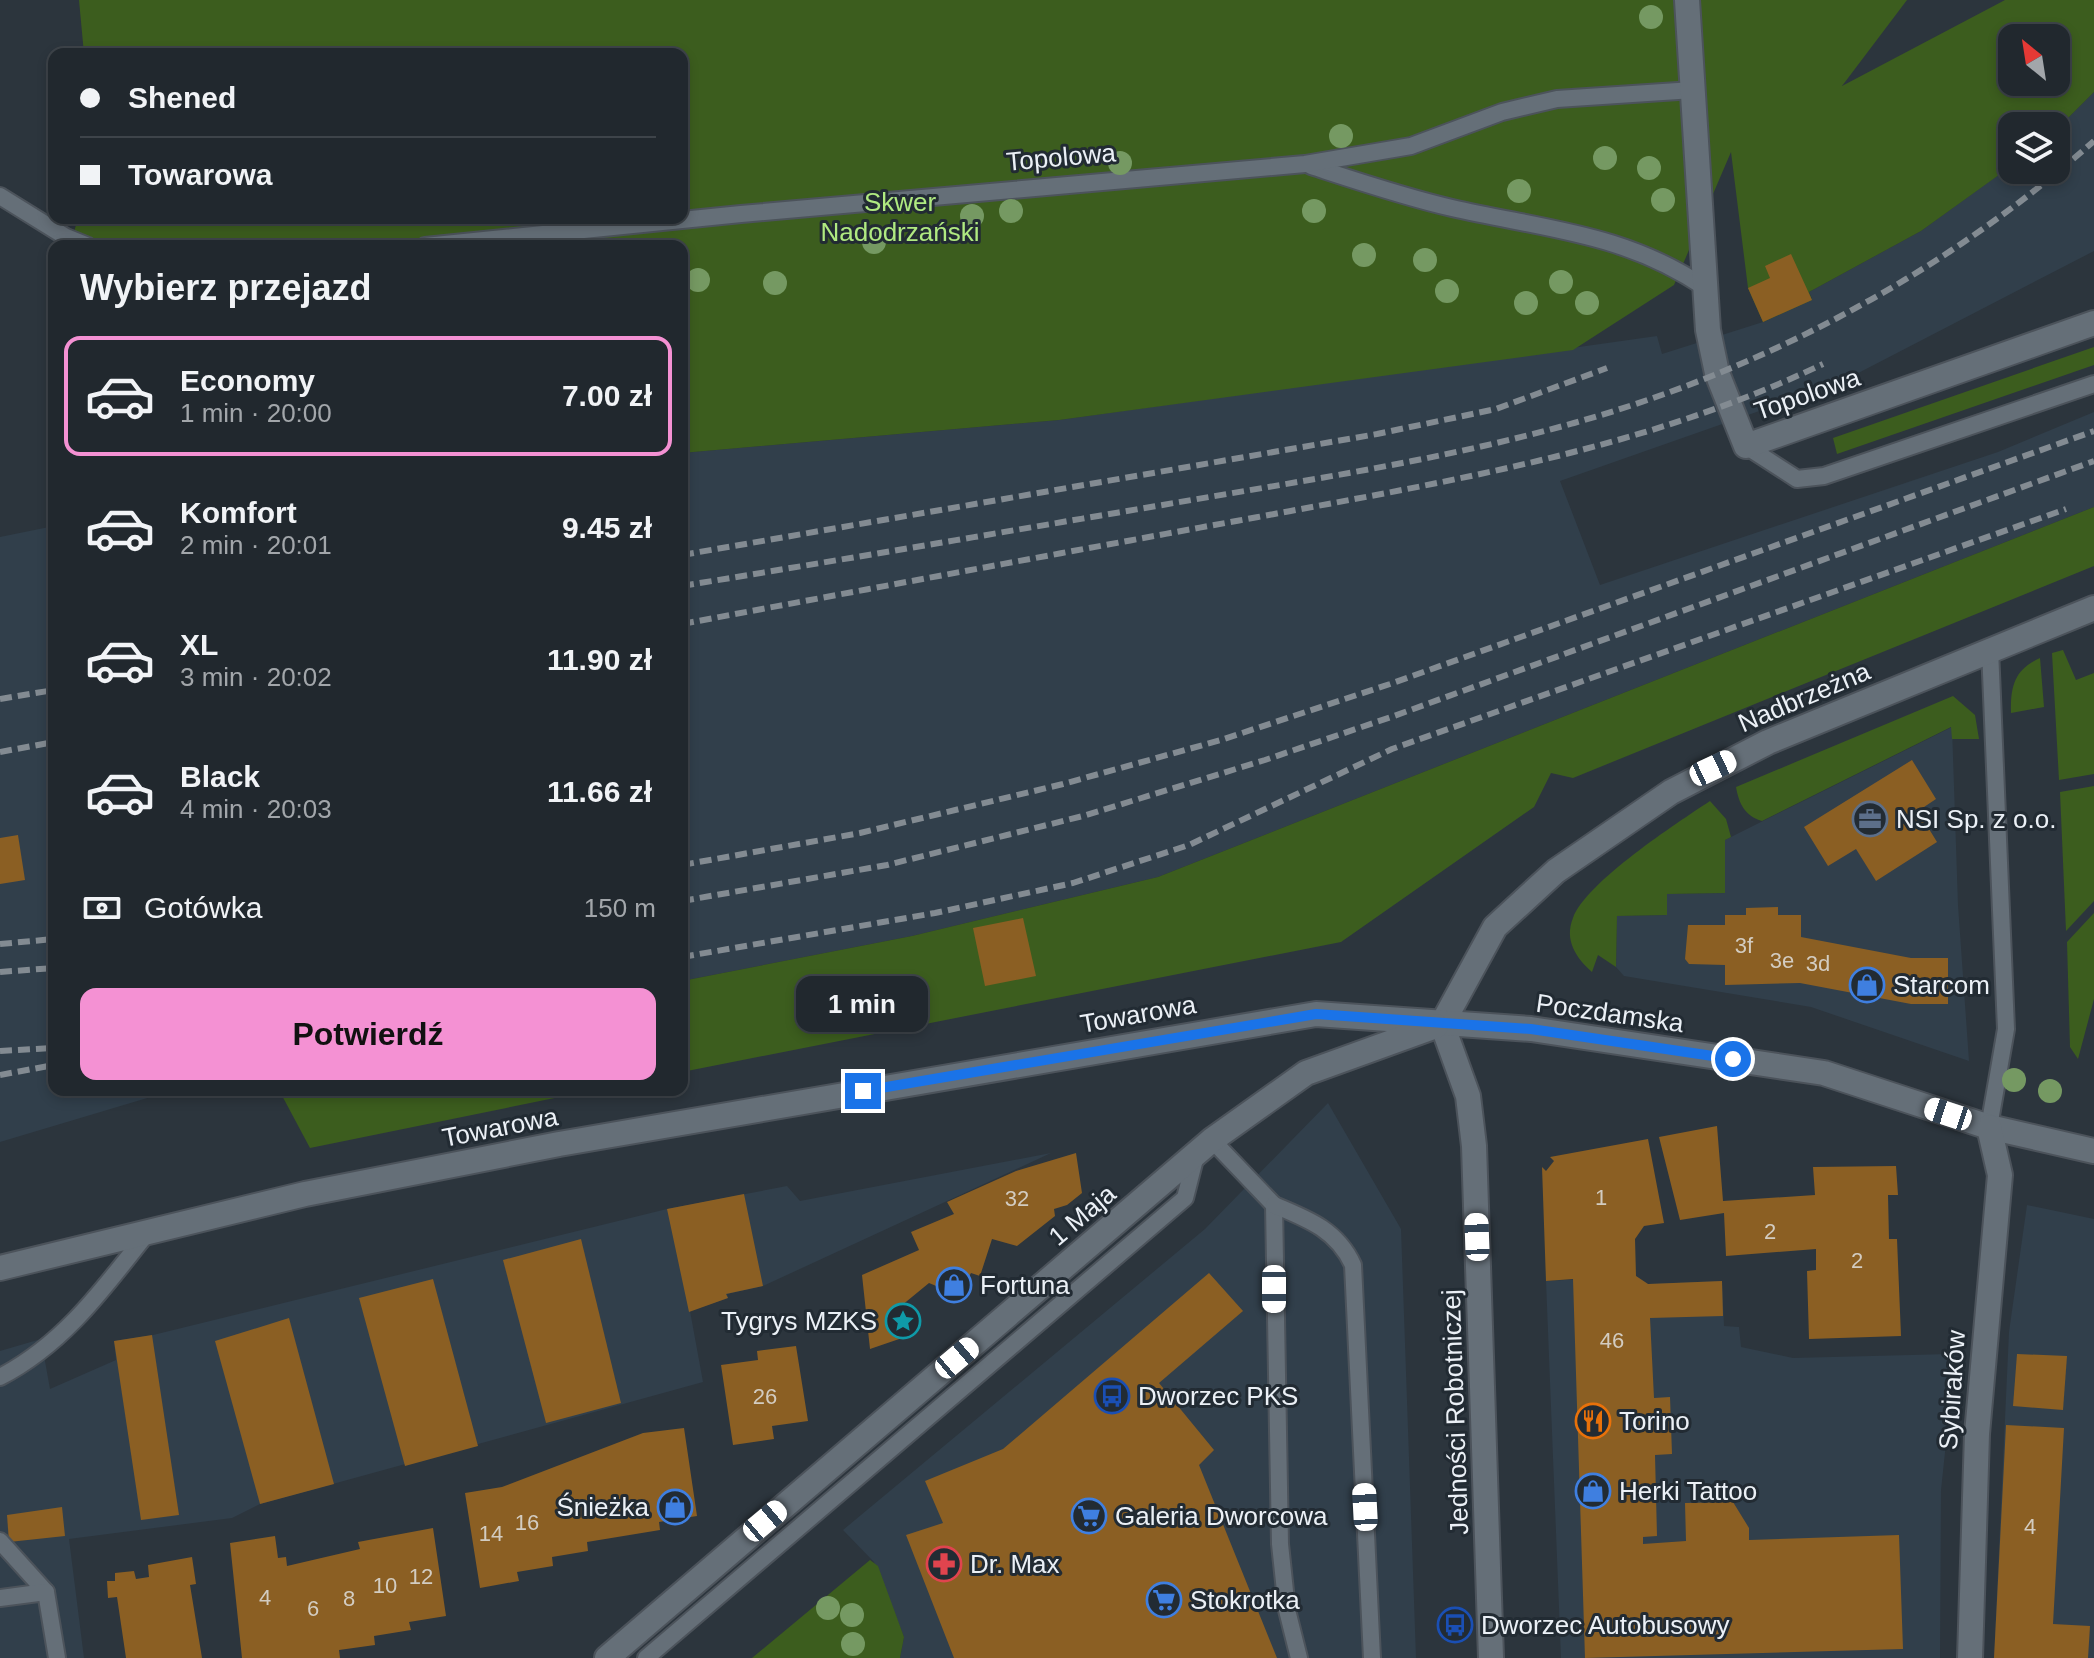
<!DOCTYPE html>
<html lang="pl">
<head>
<meta charset="utf-8">
<style>
	:root { --surface:#21282e; --page:#293036; --text:#f1f3f6; --muted:#a2a6aa; --line:#3e444a; --accent:#f491d3 }
	body { margin:0; font-family:Helvetica,sans-serif; background:var(--page); color:var(--text); height:100vh; display:flex; flex-direction:column; font-size:30px; white-space:nowrap }
	* { box-sizing:border-box; margin:0 }
	p { font-size:26px; color:var(--muted) }
	.icon { flex:none; width:44px; height:44px; fill:none; stroke:currentColor; stroke-width:2; stroke-linecap:round; stroke-linejoin:round }
	.map { position:relative; flex:1; overflow:hidden }
	.side { position:absolute; left:48px; top:240px; width:640px; height:856px; display:flex; flex-direction:column; background:var(--surface); border-radius:16px; box-shadow:0 4px 12px #0003,0 0 0 2px var(--line) }
	.side>* { flex:none }
	.guide { position:absolute; left:48px; top:48px; width:640px; height:176px; border-radius:16px; box-shadow:0 4px 12px #0003,0 0 0 2px var(--line); display:grid; align-content:center; height:176px; padding:0 32px; background:var(--surface) }
	.needle { width:52px; rotate:330deg }
	.buttons { position:absolute; left:1998px; top:24px; display:grid; gap:16px }
	.buttons a { display:grid; place-items:center; width:72px; height:72px; border-radius:16px; background:var(--surface); box-shadow:0 4px 12px #0003,0 0 0 2px var(--line); font-size:40px }
	.end { position:absolute; width:36px; height:36px; margin:-18px; border:10px solid #1a73e8; background:#fff; box-shadow:0 0 0 4px #fff }
	.from { border-radius:50% }
	.bubble { position:absolute; height:56px; border-radius:16px; background:var(--surface); box-shadow:0 4px 12px #0003,0 0 0 2px var(--line); font-size:26px; font-weight:800; line-height:56px; text-align:center }
	.car { position:absolute; width:24px; height:48px; margin:-24px -12px; border-radius:10px; box-shadow:0 0 6px 2px #0007; background:linear-gradient(#fff 24%,#345 0 40%,#fff 0 76%,#345 0 86%,#fff 0) }
	.guide b { display:flex; align-items:center; gap:28px; height:76px; font-size:30px }
	.guide b+b { border-top:2px solid var(--line) }
	.guide i { width:20px; height:20px; background:var(--text) }
	ul { padding:0; list-style:none }
	li { display:flex; align-items:center; gap:24px; height:120px; margin:0 16px 12px; padding:0 16px; border:4px solid transparent; border-radius:16px }
	li div { flex:1 }
	li b { display:block; font-size:30px }
	li em { font-style:normal; font-weight:800 }
	li.current { border-color:var(--accent) }
	li>.icon { width:72px; height:72px; stroke-width:1.5 }
	h2 { padding:0 32px; font-size:36px; line-height:96px }
	.pay { display:flex; align-items:center; gap:20px; height:88px; padding:0 32px; font-size:30px }
	.pay p { margin-inline-start:auto }
	.primary-button { display:flex; gap:16px; margin-top:auto; padding:16px 32px }
	.primary-button a { flex:1; height:92px; border-radius:16px; background:var(--accent); color:#111; font-size:32px; font-weight:800; line-height:92px; text-align:center }
	.map>svg:first-child { display:block }
</style>
</head>
<body>
<div class="map">
<svg width="2094" height="1658" viewBox="0 0 2094 1658">
	<rect width="100%" height="100%" fill="#2c353d"/>
	<g fill="#313f4b">
		<polygon points="2094,92 2094,251 1839,383 1560,481 1600,585 1998,452 2094,412 2094,507 1158,877 912,936 682,981 682,453 1059,420 1657,336 1662,354 1763,322 1812,299 1809,292 1921,231 2012,165 2012,170 2056,170 2056,130"/>
		<polygon points="54,526 54,1090 174,1090 0,1142 0,537"/>
		<polygon points="1952,727 1958,905 1969,1061 1811,1007 1624,976 1616,967 1617,916 1666,915 1666,894 1725,893 1725,840"/>
		<polygon points="1328,1103 1401,1229 1416,1658 900,1658 904,1637 874,1562 843,1530 1205,1229"/>
		<polygon points="1051,1153 763,1286 727,1294 728,1298 690,1311 703,1382 260,1504 232,1518 69,1539 84,1658 0,1658 0,1351 41,1339 50,1389 116,1360 114,1341 153,1335 667,1209 787,1186 800,1201"/>
		<polygon points="2027,1205 2094,1219 2094,1658 1994,1658 2009,1332"/>
		<polygon points="1636,1276 1648,1284 1722,1281 1724,1326 1739,1327 1741,1347 1793,1358 1950,1354 1956,1349 1941,1490 1940,1658 1561,1658 1546,1281"/>
	</g>
	<g fill="#3c5d1e" fill-rule="evenodd">
		<path d="M 79,0 L 1907,0 L 1842,86 L 2005,0 L 2094,0 L 2094,92 L 2056,130 L 2056,126 L 2012,126 L 2012,165 L 2003,172 L 1921,231 L 1809,292 L 1812,300 L 1763,322 L 1748,288 L 1731,152 L 1674,285 L 1573,350 L 1059,420 L 682,453 L 682,246 L 70,246 L 78,218 L 682,218 L 682,54 L 84,54 ZM 2012,38 L 2056,38 L 2056,82 L 2012,82 Z"/>
		<polygon points="2094,347 2094,365 1837,454 1833,438"/>
		<polygon points="2094,507 2094,566 1573,778 1551,773 1534,807 1341,942 682,1072 682,981 912,936 1158,877"/>
		<polygon points="2063,650 2076,680 2094,673 2094,774 2059,780 2052,653"/>
		<path d="M 2040,658 L 2044,707 L 2011,713 C 2010,686 2015,669 2040,658 Z"/>
		<path d="M 1953,696 L 1975,715 L 1979,739 L 1952,739 L 1951,727 L 1762,821 C 1745,816 1739,804 1736,787 Z"/>
		<polygon points="2094,786 2094,901 2066,931 2060,792"/>
		<path d="M 1710,801 L 1726,819 L 1731,837 L 1725,840 L 1725,893 L 1667,894 L 1667,915 L 1617,916 L 1616,967 L 1598,955 L 1592,972 C 1576,958 1564,940 1573,918 C 1586,882 1677,823 1710,801 Z"/>
		<polygon points="2094,913 2094,999 2078,1059 2070,1047 2067,942"/>
		<polygon points="279,1090 594,1090 310,1148"/>
		<polygon points="870,1560 878,1566 904,1637 900,1658 752,1658"/>
	</g>
	<g fill="#8b5f23">
		<polygon points="1791,254 1812,300 1763,322 1748,288 1770,278 1765,266"/>
		<polygon points="1912,760 1936,799 1918,811 1937,842 1876,881 1856,849 1828,866 1804,827"/>
		<polygon points="18,835 25,880 0,884 0,838"/>
		<polygon points="1778,907 1778,915 1801,915 1801,937 1911,958 1948,958 1948,1004 1911,1004 1800,983 1725,985 1725,965 1689,964 1685,959 1688,925 1725,925 1725,915 1746,915 1746,908"/>
		<polygon points="1023,918 1036,976 985,986 973,928"/>
		<polygon points="1717,1126 1723,1201 1815,1195 1813,1167 1896,1166 1898,1195 1888,1195 1889,1239 1897,1239 1901,1336 1809,1339 1807,1271 1816,1270 1816,1249 1726,1256 1724,1213 1680,1220 1659,1137"/>
		<polygon points="1648,1139 1664,1223 1644,1226 1635,1239 1636,1276 1648,1284 1722,1281 1723,1316 1650,1318 1654,1398 1670,1397 1672,1454 1655,1455 1657,1536 1643,1537 1643,1544 1686,1541 1685,1503 1733,1502 1749,1528 1749,1540 1899,1535 1903,1649 1585,1658 1573,1279 1546,1281 1542,1167 1546,1171 1554,1161 1550,1157"/>
		<polygon points="1076,1153 1082,1193 1067,1205 1054,1209 1055,1216 1017,1246 992,1239 980,1276 971,1273 958,1295 929,1283 901,1306 905,1337 870,1349 862,1275 919,1250 911,1232 954,1214 947,1202 1016,1171"/>
		<polygon points="744,1194 763,1286 726,1294 728,1298 689,1312 667,1209"/>
		<polygon points="581,1239 621,1403 546,1423 503,1260"/>
		<polygon points="1209,1273 1243,1311 1159,1383 1214,1450 1199,1465 1277,1658 954,1658 906,1535 943,1523 925,1481 1003,1449"/>
		<polygon points="433,1279 478,1446 405,1466 359,1298"/>
		<polygon points="289,1318 334,1484 260,1504 215,1341"/>
		<polygon points="152,1335 179,1515 141,1520 114,1341"/>
		<polygon points="796,1346 808,1421 772,1426 774,1439 733,1445 721,1365 758,1360 757,1351"/>
		<polygon points="2017,1354 2067,1356 2063,1410 2013,1406"/>
		<polygon points="2006,1425 2064,1428 2053,1624 2090,1626 2088,1658 1994,1658"/>
		<polygon points="684,1428 697,1516 659,1522 660,1530 587,1542 588,1551 552,1557 553,1566 517,1572 519,1581 480,1588 465,1493 502,1487 643,1433"/>
		<polygon points="62,1507 65,1536 9,1542 7,1515"/>
		<polygon points="433,1528 446,1616 409,1622 411,1630 374,1636 375,1645 339,1650 340,1658 242,1658 230,1543 275,1536 278,1558 286,1557 287,1566 360,1549 358,1542"/>
		<polygon points="192,1557 196,1584 190,1585 202,1658 126,1658 117,1597 108,1598 107,1581 115,1581 115,1573 134,1571 136,1579 149,1577 148,1565"/>
	</g>
	<g fill="none" stroke-linecap="round" stroke-linejoin="round">
		<g stroke="#4c535b" stroke-width="20">
			<g id="lane">
				<path d="M 1311,166 C 1357,181 1404,197 1452,208 C 1544,229 1626,233 1707,289"/>
				<polyline points="0,196 66,237 88,246"/>
				<polyline points="425,246 741,214 1305,164 1411,146 1502,112 1557,99 1693,90"/>
				<polyline points="1746,446 1797,479 1824,476 2094,384"/>
				<polyline points="1989,1127 2006,1029 1990,649"/>
				<polyline points="1212,1140 1274,1205 1280,1544 1287,1610 1299,1658"/>
				<path d="M 1274,1205 C 1308,1219 1337,1230 1353,1265 L 1372,1658"/>
				<path d="M 0,1377 C 64,1344 104,1288 148,1232"/>
				<polyline points="0,1541 46,1592"/>
				<polyline points="0,1598 46,1592 57,1658"/>
				<polyline points="646,1658 1185,1198 1196,1155"/>
			</g>
		</g>
		<g stroke="#4c535b" stroke-width="28">
			<g id="street">
				<polyline points="1687,0 1708,330 1717,373 1746,446 2094,323"/>
				<polyline points="1442,1024 1495,927 1556,871 1671,792 1768,742 2094,608"/>
				<polyline points="1442,1024 1468,1096 1474,1146 1491,1658"/>
				<polyline points="0,1268 305,1194 559,1144 1316,1014 1531,1029 1824,1073 1989,1127 2094,1151"/>
				<polyline points="607,1658 1212,1140 1306,1073 1436,1026"/>
				<polyline points="1970,1658 1977,1434 2000,1175 1989,1127"/>
			</g>
		</g>
		<use href="#lane" stroke="#656f78" stroke-width="16"/>
		<use href="#street" stroke="#656f78" stroke-width="24"/>
		<g stroke="#838b92" stroke-width="6" stroke-dasharray="12 6" stroke-linecap="butt">
			<polyline points="682,555 1377,434 1496,409 1607,368"/>
			<path d="M 682,586 C 846,559 1010,531 1174,503 C 1307,480 1443,460 1574,423 C 1765,369 1945,273 2094,141"/>
			<path d="M 682,624 C 874,588 1066,552 1258,517 C 1451,481 1645,449 1823,364"/>
			<polyline points="0,699 54,690"/>
			<polyline points="0,752 54,742"/>
			<polyline points="682,865 860,833 1063,784 1221,740 1390,684 2094,431"/>
			<polyline points="682,901 887,865 1083,816 1265,760 1394,716 2094,461"/>
			<polyline points="0,944 54,939"/>
			<polyline points="682,957 935,913 1073,883 1189,845 1392,749 2066,509"/>
			<polyline points="0,972 54,968"/>
			<polyline points="0,1051 54,1048"/>
			<polyline points="0,1075 54,1065"/>
		</g>
	</g>
	<g fill="#759962">
		<circle cx="1651" cy="17" r="12"/>
		<circle cx="1341" cy="136" r="12"/>
		<circle cx="1605" cy="158" r="12"/>
		<circle cx="1120" cy="163" r="12"/>
		<circle cx="1649" cy="168" r="12"/>
		<circle cx="1519" cy="191" r="12"/>
		<circle cx="1663" cy="200" r="12"/>
		<circle cx="1011" cy="211" r="12"/>
		<circle cx="1314" cy="211" r="12"/>
		<circle cx="972" cy="216" r="12"/>
		<circle cx="874" cy="242" r="12"/>
		<circle cx="1364" cy="255" r="12"/>
		<circle cx="1425" cy="260" r="12"/>
		<circle cx="698" cy="280" r="12"/>
		<circle cx="1561" cy="282" r="12"/>
		<circle cx="775" cy="283" r="12"/>
		<circle cx="1447" cy="291" r="12"/>
		<circle cx="1526" cy="303" r="12"/>
		<circle cx="1587" cy="303" r="12"/>
		<circle cx="2014" cy="1080" r="12"/>
		<circle cx="2050" cy="1091" r="12"/>
		<circle cx="828" cy="1608" r="12"/>
		<circle cx="852" cy="1615" r="12"/>
		<circle cx="853" cy="1644" r="12"/>
	</g>
	<g fill="none" stroke-linecap="round" stroke-linejoin="round">
		<polyline stroke="#1a73e8" stroke-width="10" points="863,1091 1316,1014 1531,1029 1733,1059"/>
	</g>
	<defs>
		<g id="office-ring" transform="scale(1.8)"><circle r="9.5" fill="#222b33" stroke="#5c6f8a" stroke-width="1.5"/><path d="M-6-3h4V-5.5h4V-3h4V5H-6ZM-1-4.5V-3h2v-1.5ZM-6 0V1H6V0Z" fill="#5c6f8a"/></g>
		<g id="shop-ring" transform="scale(1.8)"><circle r="9.5" fill="#222b33" stroke="#3f7fe0" stroke-width="1.5"/><path d="M-5-2.5h2.3a2.7 3.5 0 0 1 5.4 0H5L5.5 6h-11ZM-1.5-2.5h3a1.5 2.3 0 0 0-3 0Z" fill="#3f7fe0"/></g>
		<g id="sight-ring" transform="scale(1.8)"><circle r="9.5" fill="#222b33" stroke="#0f9aa8" stroke-width="1.5"/><path d="M0-6L1.8-2.2L6-1.7L2.9 1.2L3.7 5.4L0 3.3L-3.7 5.4L-2.9 1.2L-6-1.7L-1.8-2.2Z" fill="#0f9aa8"/></g>
		<g id="bus-ring" transform="scale(1.8)"><circle r="9.5" fill="#222b33" stroke="#1a4fb4" stroke-width="1.5"/><path d="M-5-6H5V4H4V6H2V4H-2V6H-4V4H-5ZM-3.5-4V0h7V-4ZM-3.5 1.2v1.5H-2V1.2ZM2 1.2v1.5H3.5V1.2Z" fill="#1a4fb4"/></g>
		<g id="restaurant-ring" transform="scale(1.8)"><circle r="9.5" fill="#222b33" stroke="#e8710a" stroke-width="1.5"/><path d="M-5-6h1v4h1v-4h1v4h1v-4h1v5L-1.5 .5V6h-2V.5L-5-1ZM5-6V6H3V1.5H1.5Q1.5-4 5-6Z" fill="#e8710a"/></g>
		<g id="supermarket-ring" transform="scale(1.8)"><circle r="9.5" fill="#222b33" stroke="#3f7fe0" stroke-width="1.5"/><path d="M-6-5.5h2.5l.6 2H6L4.5 2H-2.5L-4.4-4H-6ZM-1.5 3.2a1.3 1.3 0 1 0 .1 0ZM3 3.2a1.3 1.3 0 1 0 .1 0Z" fill="#3f7fe0"/></g>
		<g id="pharmacy-ring" transform="scale(1.8)"><circle r="9.5" fill="#222b33" stroke="#e0444e" stroke-width="1.5"/><path d="M-2-6h4v4h4v4h-4v4h-4v-4h-4v-4h4Z" fill="#e0444e"/></g>
	</defs>
	<g fill-rule="evenodd">
		<use href="#office-ring" x="1870" y="819"/>
		<use href="#shop-ring" x="1867" y="985"/>
		<use href="#shop-ring" x="954" y="1285"/>
		<use href="#sight-ring" x="903" y="1321"/>
		<use href="#bus-ring" x="1112" y="1396"/>
		<use href="#restaurant-ring" x="1593" y="1421"/>
		<use href="#shop-ring" x="1593" y="1491"/>
		<use href="#shop-ring" x="675" y="1507"/>
		<use href="#supermarket-ring" x="1089" y="1516"/>
		<use href="#pharmacy-ring" x="944" y="1564"/>
		<use href="#supermarket-ring" x="1164" y="1600"/>
		<use href="#bus-ring" x="1455" y="1625"/>
	</g>
	<g text-anchor="middle" stroke-width="6" stroke-linejoin="round" paint-order="stroke">
		<g font-size="22" fill="#d3ccc1">
			<text x="1744" y="953">3f</text>
			<text x="1782" y="968">3e</text>
			<text x="1818" y="971">3d</text>
			<text x="1601" y="1205">1</text>
			<text x="1017" y="1206">32</text>
			<text x="1770" y="1239">2</text>
			<text x="1857" y="1268">2</text>
			<text x="1612" y="1348">46</text>
			<text x="765" y="1404">26</text>
			<text x="527" y="1530">16</text>
			<text x="2030" y="1534">4</text>
			<text x="491" y="1541">14</text>
			<text x="421" y="1584">12</text>
			<text x="385" y="1593">10</text>
			<text x="265" y="1605">4</text>
			<text x="349" y="1606">8</text>
			<text x="313" y="1616">6</text>
		</g>
		<g font-size="26" fill="#ebf0f6" stroke="#222b33">
			<text transform="translate(1061 157) rotate(-5)" y="9">Topolowa</text>
			<text transform="translate(1807 394) rotate(-19)" y="9">Topolowa</text>
			<text transform="translate(1804 697) rotate(-23)" y="9">Nadbrzeżna</text>
			<text transform="translate(1610 1013) rotate(8)" y="9">Poczdamska</text>
			<text transform="translate(1138 1014) rotate(-10)" y="9">Towarowa</text>
			<text transform="translate(500 1127) rotate(-11)" y="9">Towarowa</text>
			<text transform="translate(1082 1215) rotate(-40)" y="9">1 Maja</text>
			<text transform="translate(1952 1390) rotate(-86)" y="9">Sybiraków</text>
			<text transform="translate(1455 1412) rotate(-92)" y="9">Jedności Robotniczej</text>
		</g>
		<g font-size="26" fill="#b0ea81" stroke="#222b33">
			<text x="900" y="211">Skwer<tspan x="900" dy="30">Nadodrzański</tspan></text>
		</g>
		<g font-size="26" fill="#ebf0f6" stroke="#222b33" text-anchor="start">
			<text x="1896" y="828">NSI Sp. z o.o.</text>
			<text x="1893" y="994">Starcom</text>
			<text x="980" y="1294">Fortuna</text>
			<text x="877" y="1330" text-anchor="end">Tygrys MZKS</text>
			<text x="1138" y="1405">Dworzec PKS</text>
			<text x="1619" y="1430">Torino</text>
			<text x="1619" y="1500">Herki Tattoo</text>
			<text x="649" y="1516" text-anchor="end">Śnieżka</text>
			<text x="1115" y="1525">Galeria Dworcowa</text>
			<text x="970" y="1573">Dr. Max</text>
			<text x="1190" y="1609">Stokrotka</text>
			<text x="1481" y="1634">Dworzec Autobusowy</text>
		</g>
	</g>
</svg>
<div class="buttons">
<a><svg class="needle" viewBox="-14 -14 28 28"><path d="M0-13l5 13h-10z" fill="#e53935"/><path d="M0 13l5-13h-10z" fill="#a2a6aa"/></svg></a>
<a><svg class="icon" aria-label="layers" viewBox="0 0 24 24"><path d="M12 4l9 5-9 5-9-5zM3 14l9 5 9-5"/></svg></a>
</div>
<i class="end from" style="left:1733px;top:1059px"></i>
<i class="end" style="left:863px;top:1091px"></i>
<div class="bubble" style="left:796px;top:976px;width:132px">1 min</div>
<i class="car" style="left:1713px;top:768px;rotate:65deg"></i>
<i class="car" style="left:1948px;top:1114px;rotate:288deg"></i>
<i class="car" style="left:1477px;top:1237px;rotate:358deg"></i>
<i class="car" style="left:1274px;top:1289px;rotate:180deg"></i>
<i class="car" style="left:957px;top:1358px;rotate:50deg"></i>
<i class="car" style="left:1365px;top:1507px;rotate:357deg"></i>
<i class="car" style="left:765px;top:1521px;rotate:50deg"></i>
<div class="guide">
<b><i class="from"></i>Shened</b>
<b><i></i>Towarowa</b>
</div>
<section class="side">
<h2>Wybierz przejazd</h2>
<ul>
<li class="current"><svg class="icon" aria-label="car" viewBox="0 0 24 24"><path d="M5 17H2v-5l4-1 3-4h7l3 4 3 1v5h-3M9 17h6M6 11h13"/><circle cx="7" cy="17" r="2"/><circle cx="17" cy="17" r="2"/></svg><div><b>Economy</b><p>1 min · 20:00</p></div><em>7.00 zł</em></li>
<li><svg class="icon" aria-label="car" viewBox="0 0 24 24"><path d="M5 17H2v-5l4-1 3-4h7l3 4 3 1v5h-3M9 17h6M6 11h13"/><circle cx="7" cy="17" r="2"/><circle cx="17" cy="17" r="2"/></svg><div><b>Komfort</b><p>2 min · 20:01</p></div><em>9.45 zł</em></li>
<li><svg class="icon" aria-label="car" viewBox="0 0 24 24"><path d="M5 17H2v-5l4-1 3-4h7l3 4 3 1v5h-3M9 17h6M6 11h13"/><circle cx="7" cy="17" r="2"/><circle cx="17" cy="17" r="2"/></svg><div><b>XL</b><p>3 min · 20:02</p></div><em>11.90 zł</em></li>
<li><svg class="icon" aria-label="car" viewBox="0 0 24 24"><path d="M5 17H2v-5l4-1 3-4h7l3 4 3 1v5h-3M9 17h6M6 11h13"/><circle cx="7" cy="17" r="2"/><circle cx="17" cy="17" r="2"/></svg><div><b>Black</b><p>4 min · 20:03</p></div><em>11.66 zł</em></li>
</ul>
<div class="pay"><svg class="icon" aria-label="cash" viewBox="0 0 24 24"><path d="M3 7h18v10H3z"/><circle cx="12" cy="12" r="2"/></svg>Gotówka<p>150 m</p></div>
<div class="primary-button"><a>Potwierdź</a></div>
</section>
</div>
</body>
</html>
